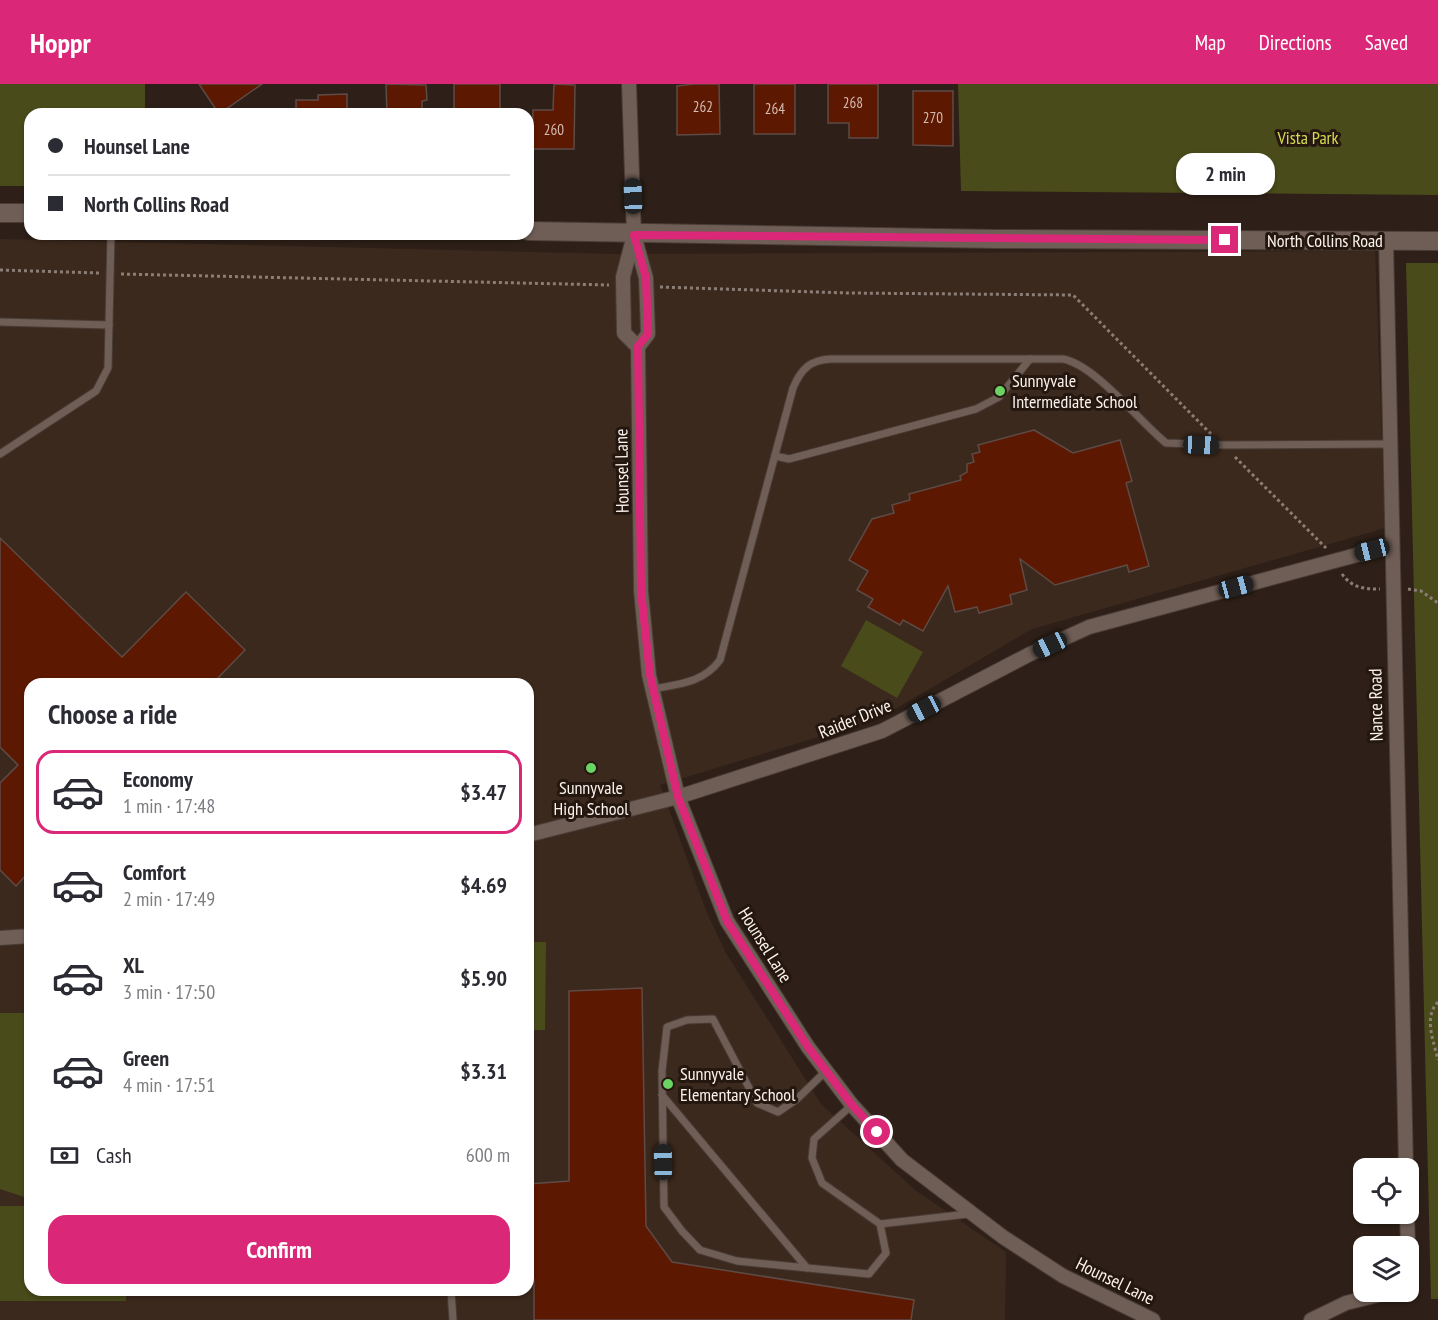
<!DOCTYPE html>
<html lang="en">
<head>
<meta charset="utf-8">
<style>
	:root { --surface:#fff; --page:#f2f2f3; --text:#2b2b33; --muted:#7c7c81; --line:#e1e1e2; --accent:#db2777 }
	body { margin:0; font-family:"PT Sans Narrow",sans-serif; background:var(--page); color:var(--text); height:100vh; display:flex; flex-direction:column; font-size:22px; white-space:nowrap }
	* { box-sizing:border-box; margin:0 }
	p { font-size:20px; color:var(--muted) }
	.icon { flex:none; width:33px; height:33px; fill:none; stroke:currentColor; stroke-width:2; stroke-linecap:round; stroke-linejoin:round }
	.map { position:relative; flex:1; overflow:hidden }
	.details { position:absolute; left:24px; top:594px; width:510px; height:618px; display:flex; flex-direction:column; background:var(--surface); border-radius:18px; box-shadow:0 2px 4px #0004 }
	.details>* { flex:none }
	.hud { position:absolute; left:24px; top:24px; width:510px; height:132px; border-radius:18px; box-shadow:0 2px 4px #0004; display:grid; align-content:center; height:132px; padding:0 24px; background:var(--surface) }
	.tools { position:absolute; left:1353px; top:1074px; display:grid; gap:12px }
	.tools a { display:grid; place-items:center; width:66px; height:66px; border-radius:12px; background:var(--surface); box-shadow:0 2px 4px #0004; font-size:30px }
	.end { position:absolute; width:27px; height:27px; margin:-14px; border:8px solid #db2777; background:#fff; box-shadow:0 0 0 3px #fff }
	.from { border-radius:50% }
	.bubble { position:absolute; height:42px; border-radius:18px; background:var(--surface); box-shadow:0 2px 4px #0004; font-size:20px; font-weight:700; line-height:42px; text-align:center }
	.car { position:absolute; width:18px; height:36px; margin:-18px -9px; border-radius:8px; box-shadow:0 0 4px 2px #0007; background:linear-gradient(#222 24%,#8ab4d8 0 40%,#222 0 76%,#8ab4d8 0 86%,#222 0) }
	.hud b { display:flex; align-items:center; gap:21px; height:57px; font-size:22px }
	.hud b+b { border-top:2px solid var(--line) }
	.hud i { width:15px; height:15px; background:var(--text) }
	ul { padding:0; list-style:none }
	li { display:flex; align-items:center; gap:18px; height:84px; margin:0 12px 9px; padding:0 12px; border:3px solid transparent; border-radius:18px }
	li div { flex:1 }
	li b { display:block; font-size:22px }
	li em { font-style:normal; font-weight:700 }
	li.selected { border-color:var(--accent) }
	li>.icon { width:54px; height:54px; stroke-width:1.5 }
	h2 { padding:0 24px; font-size:27px; line-height:72px }
	.pay { display:flex; align-items:center; gap:15px; height:66px; padding:0 24px; font-size:22px }
	.pay p { margin-inline-start:auto }
	.cta { display:flex; gap:12px; margin-top:auto; padding:12px 24px }
	.cta a { flex:1; height:69px; border-radius:18px; background:var(--accent); color:#fff; font-size:24px; font-weight:700; line-height:69px; text-align:center }
	header { display:flex; align-items:center; gap:36px; box-sizing:border-box; height:84px; padding:0 30px; background:var(--accent); color:#fff }
	header strong { font-size:28px }
	nav { display:flex; gap:33px; margin-inline-start:auto; font-size:21px }
	.map>svg:first-child { display:block }
</style>
</head>
<body>
<header>
<strong>Hoppr</strong>
<nav><a>Map</a><a>Directions</a><a>Saved</a></nav>
</header>
<div class="map">
<svg width="1438" height="1236" viewBox="0 0 1438 1236">
	<rect width="100%" height="100%" fill="#2e2018"/>
	<path fill="#3c291d" fill-rule="evenodd" d="M 0,155 L 614,170 L 1375,167 L 1385,444 L 1032,545 L 878,635 L 660,701 L 707,829 L 726,869 L 821,1020 L 915,1106 L 1006,1168 L 1005,1236 L 0,1236 ZM 30,600 L 528,600 L 528,1206 L 30,1206 Z"/>
	<g fill="#494b1a">
		<polygon points="0,0 145,0 145,30 30,30 30,102 0,102"/>
		<polygon points="958,0 1438,0 1438,111 961,107"/>
		<polygon points="1406,179 1438,179 1438,1215 1431,1215"/>
		<polygon points="866,536 923,568 897,614 841,582"/>
		<polygon points="528,858 546,858 545,946 528,946"/>
		<polygon points="0,929 30,929 30,1115 0,1105"/>
		<polygon points="0,1122 30,1122 30,1206 126,1206 126,1217 0,1217"/>
	</g>
	<g fill="#5c1800" stroke="#5d4b46" stroke-width="1.5">
		<polygon points="199,0 262,0 219,30"/>
		<polygon points="386,0 426,1 427,16 422,17 422,30 387,30"/>
		<rect x="454" y="0" width="46" height="30"/>
		<polygon points="554,0 575,1 574,65 532,65 533,26 553,26"/>
		<polygon points="694,0 719,0 720,50 677,51 677,2"/>
		<rect x="754" y="0" width="41" height="50"/>
		<polygon points="828,0 878,0 878,54 849,54 849,39 828,39"/>
		<polygon points="913,7 953,7 953,62 913,61"/>
		<polygon points="347,10 347,30 296,30 296,16 318,16 318,11"/>
		<polygon points="1034,346 1073,369 1120,356 1132,397 1126,399 1149,482 1129,488 1127,481 1055,501 1020,475 1027,506 1010,511 1012,520 979,529 977,523 955,528 948,502 923,547 903,536 900,541 868,523 873,515 857,506 868,487 849,476 872,435 894,429 892,421 910,416 909,410 961,396 960,392 967,388 967,380 974,378 972,370 980,368 978,361"/>
		<polygon points="0,454 122,573 186,508 245,566 212,600 30,600 30,787 16,802 0,786 0,699 18,681 0,663"/>
		<polygon points="642,904 646,1142 672,1178 914,1216 911,1236 534,1236 534,1196 528,1197 528,1100 569,1097 569,907"/>
	</g>
	<g fill="none" stroke-linecap="round" stroke-linejoin="round">
		<g stroke="#493c37" stroke-width="9">
			<g id="service">
				<polyline points="0,238 109,241"/>
				<polyline points="0,370 96,307 108,284 111,150"/>
				<polyline points="775,372 789,375 976,325 999,313 1030,275"/>
				<path d="M 653,605 C 679,600 703,599 720,576 L 793,304 C 801,285 810,276 831,275 L 1063,275 C 1095,281 1138,336 1166,359 L 1223,361 L 1388,360"/>
				<polyline points="826,987 797,1015 778,1028 757,1019 713,935 687,936 667,943 662,987 664,1123 682,1147 700,1166 737,1177 869,1190 886,1169 880,1140 822,1099 812,1074 814,1055 852,1021"/>
				<polyline points="662,1011 807,1184"/>
				<polyline points="880,1140 968,1130"/>
				<polyline points="451,1206 453,1236"/>
			</g>
		</g>
		<g stroke="#493c37" stroke-width="16">
			<g id="minor">
				<polyline points="629,0 634,151 646,194 648,250 638,263 641,507 649,591 678,713 727,837 808,963 852,1021 902,1076 1003,1153 1063,1192 1153,1236"/>
				<polyline points="634,151 623,193 624,249 638,263"/>
				<polyline points="1386,157 1406,1084"/>
				<polyline points="528,751 678,713 882,647 1030,570 1089,543 1390,462"/>
				<polyline points="0,854 30,852"/>
				<polyline points="1407,1130 1408,1162"/>
				<polyline points="1408,1197 1408,1203"/>
				<polyline points="1311,1236 1346,1219 1390,1208"/>
			</g>
		</g>
		<g stroke="#493c37" stroke-width="20">
			<g id="tertiary">
				<polyline points="0,129 30,129"/>
				<polyline points="528,147 996,155 1438,157"/>
			</g>
		</g>
		<g stroke="#8b7e77" stroke-width="3" stroke-dasharray="3 3" stroke-linecap="butt">
			<polyline points="0,186 99,189"/>
			<polyline points="121,190 609,201"/>
			<polyline points="660,203 848,209 1073,211 1211,350"/>
			<polyline points="1235,373 1326,464"/>
			<path d="M 1342,490 C 1352,504 1364,505 1380,505"/>
			<polyline points="1408,505 1421,507 1438,519"/>
			<path d="M 1438,918 C 1423,933 1434,958 1438,976"/>
		</g>
		<use href="#service" stroke="#6f5e55" stroke-width="7"/>
		<use href="#minor" stroke="#6f5e55" stroke-width="14"/>
		<use href="#tertiary" stroke="#6f5e55" stroke-width="18"/>
	</g>
	<g fill="none" stroke-linecap="round" stroke-linejoin="round">
		<polyline stroke="#db2777" stroke-width="8" points="877,1048 852,1021 808,963 727,837 678,713 650,591 641,507 638,262 648,250 646,194 634,151 1225,156"/>
	</g>
	<g fill="#6ad363" stroke="#24170f" stroke-width="2">
		<circle cx="1000" cy="307" r="6"/>
		<circle cx="591" cy="684" r="6"/>
		<circle cx="668" cy="1000" r="6"/>
	</g>
	<g text-anchor="middle" stroke-width="6" stroke-linejoin="round" paint-order="stroke">
		<g font-size="15" fill="#d5bcb2">
			<text x="853" y="24">268</text>
			<text x="703" y="28">262</text>
			<text x="775" y="30">264</text>
			<text x="933" y="39">270</text>
			<text x="554" y="51">260</text>
		</g>
		<g font-size="18" fill="#d6dc51" stroke="#24170f">
			<text x="1308" y="60">Vista Park</text>
		</g>
		<g font-size="18" fill="#fdf3ed" stroke="#24170f">
			<text x="1325" y="163">North Collins Road</text>
			<text transform="translate(622 387) rotate(-91)" y="6">Hounsel Lane</text>
			<text transform="translate(1376 621) rotate(-91)" y="6">Nance Road</text>
			<text transform="translate(855 635) rotate(-22)" y="6">Raider Drive</text>
			<text transform="translate(765 861) rotate(58)" y="6">Hounsel Lane</text>
			<text transform="translate(1115 1197) rotate(26)" y="6">Hounsel Lane</text>
		</g>
		<g font-size="18" fill="#fdf3ed" stroke="#24170f" text-anchor="start">
			<text x="1012" y="303">Sunnyvale<tspan x="1012" dy="21">Intermediate School</tspan></text>
			<text x="591" y="710" text-anchor="middle">Sunnyvale<tspan x="591" dy="21">High School</tspan></text>
			<text x="680" y="996">Sunnyvale<tspan x="680" dy="21">Elementary School</tspan></text>
		</g>
	</g>
</svg>
<div class="tools">
<a><svg class="icon" aria-label="locate" viewBox="0 0 24 24"><circle cx="12" cy="12" r="6"/><path d="M12 2v4M12 18v4M2 12h4M18 12h4"/></svg></a>
<a><svg class="icon" aria-label="layers" viewBox="0 0 24 24"><path d="M12 4l9 5-9 5-9-5zM3 14l9 5 9-5"/></svg></a>
</div>
<i class="end from" style="left:877px;top:1048px"></i>
<i class="end" style="left:1225px;top:156px"></i>
<div class="bubble" style="left:1176px;top:69px;width:99px">2 min</div>
<i class="car" style="left:633px;top:112px;rotate:358deg"></i>
<i class="car" style="left:1201px;top:361px;rotate:92deg"></i>
<i class="car" style="left:1372px;top:466px;rotate:256deg"></i>
<i class="car" style="left:1236px;top:503px;rotate:75deg"></i>
<i class="car" style="left:1050px;top:561px;rotate:245deg"></i>
<i class="car" style="left:924px;top:625px;rotate:242deg"></i>
<i class="car" style="left:663px;top:1078px;rotate:359deg"></i>
<div class="hud">
<b><i class="from"></i>Hounsel Lane</b>
<b><i></i>North Collins Road</b>
</div>
<section class="details">
<h2>Choose a ride</h2>
<ul>
<li class="selected"><svg class="icon" aria-label="car" viewBox="0 0 24 24"><path d="M5 17H2v-5l4-1 3-4h7l3 4 3 1v5h-3M9 17h6M6 11h13"/><circle cx="7" cy="17" r="2"/><circle cx="17" cy="17" r="2"/></svg><div><b>Economy</b><p>1 min · 17:48</p></div><em>$3.47</em></li>
<li><svg class="icon" aria-label="car" viewBox="0 0 24 24"><path d="M5 17H2v-5l4-1 3-4h7l3 4 3 1v5h-3M9 17h6M6 11h13"/><circle cx="7" cy="17" r="2"/><circle cx="17" cy="17" r="2"/></svg><div><b>Comfort</b><p>2 min · 17:49</p></div><em>$4.69</em></li>
<li><svg class="icon" aria-label="car" viewBox="0 0 24 24"><path d="M5 17H2v-5l4-1 3-4h7l3 4 3 1v5h-3M9 17h6M6 11h13"/><circle cx="7" cy="17" r="2"/><circle cx="17" cy="17" r="2"/></svg><div><b>XL</b><p>3 min · 17:50</p></div><em>$5.90</em></li>
<li><svg class="icon" aria-label="car" viewBox="0 0 24 24"><path d="M5 17H2v-5l4-1 3-4h7l3 4 3 1v5h-3M9 17h6M6 11h13"/><circle cx="7" cy="17" r="2"/><circle cx="17" cy="17" r="2"/></svg><div><b>Green</b><p>4 min · 17:51</p></div><em>$3.31</em></li>
</ul>
<div class="pay"><svg class="icon" aria-label="cash" viewBox="0 0 24 24"><path d="M3 7h18v10H3z"/><circle cx="12" cy="12" r="2"/></svg>Cash<p>600 m</p></div>
<div class="cta"><a>Confirm</a></div>
</section>
</div>
</body>
</html>
